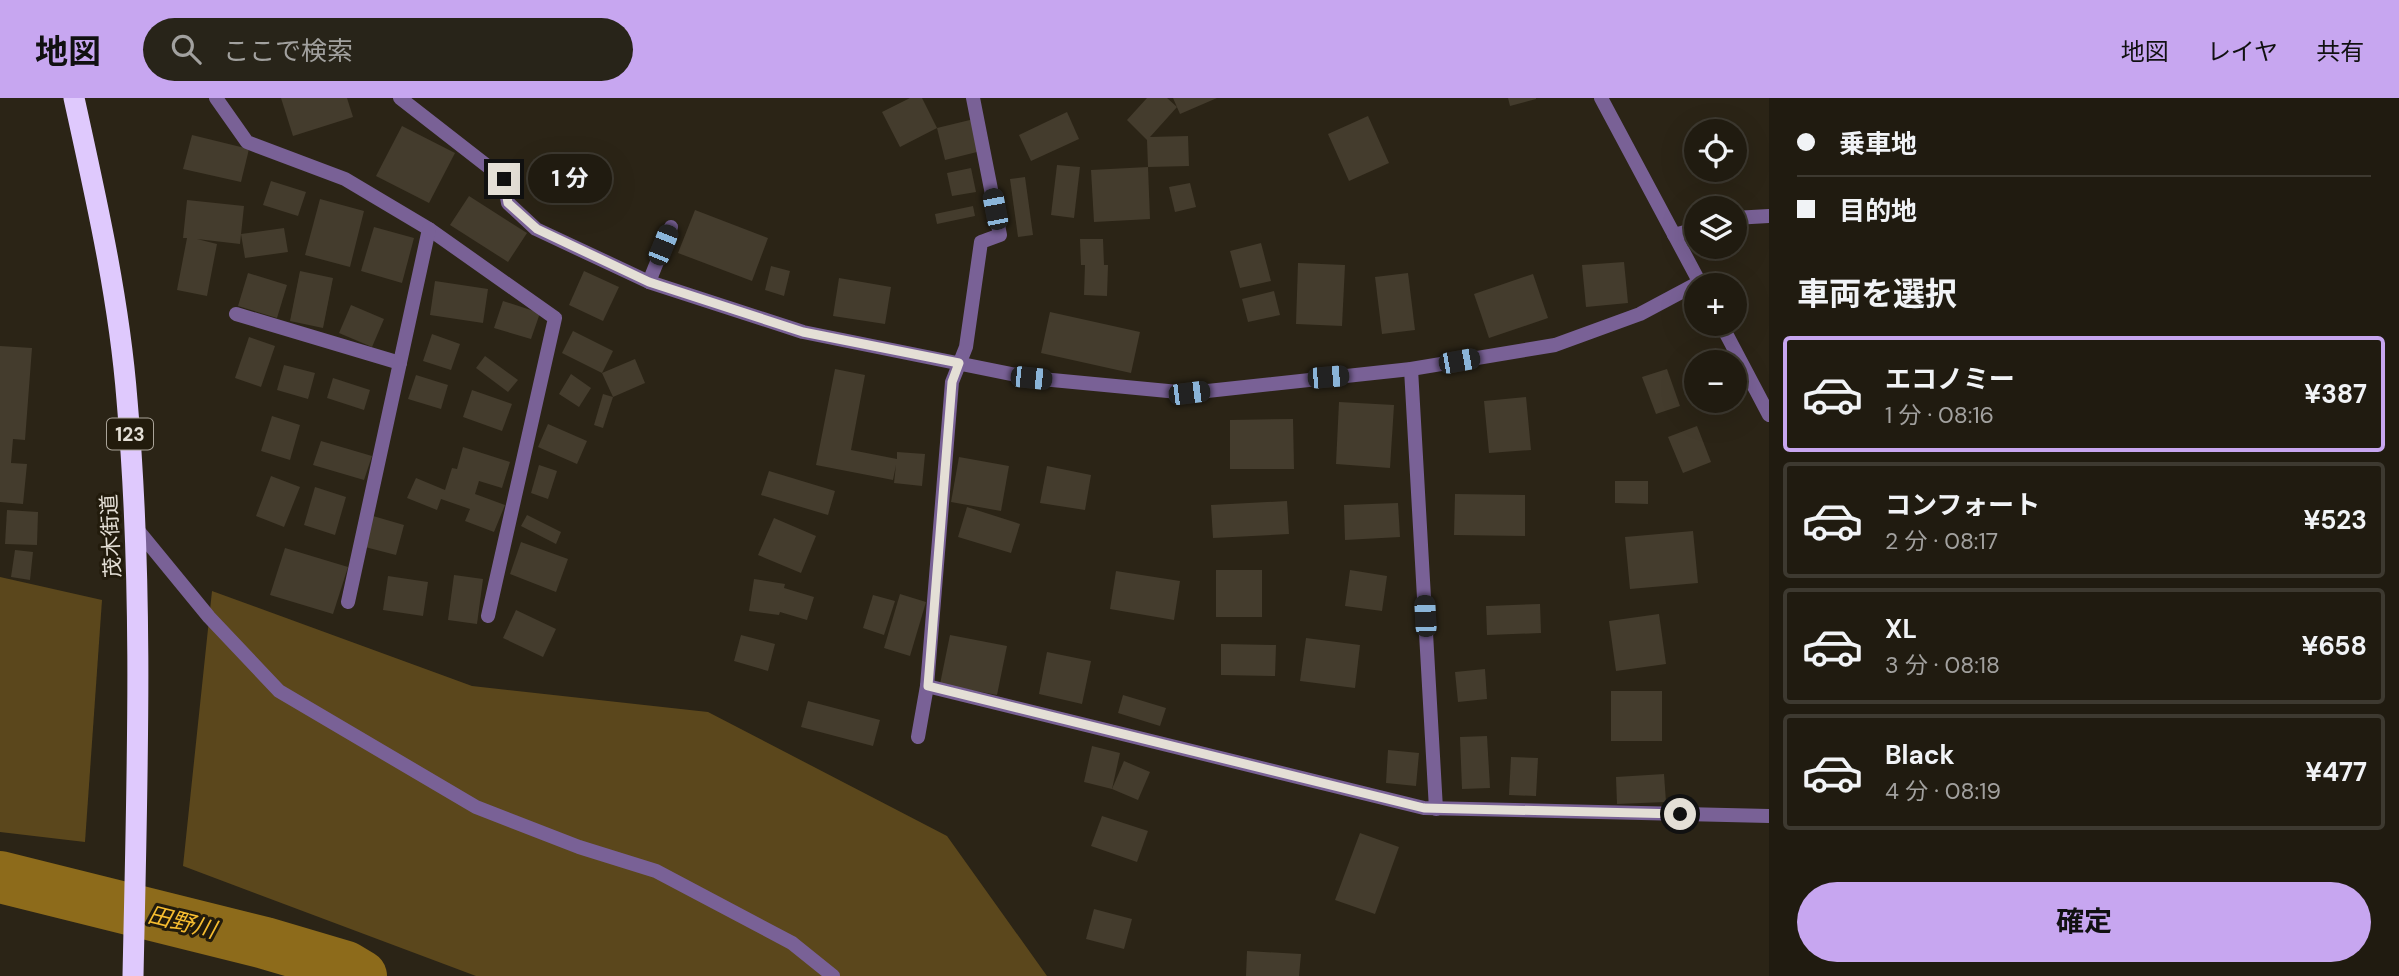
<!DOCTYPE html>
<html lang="ja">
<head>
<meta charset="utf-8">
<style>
	:root { --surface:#201b10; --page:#282419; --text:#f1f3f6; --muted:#a2a19f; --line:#3d3930; --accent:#c7a6f0 }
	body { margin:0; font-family:"DM Sans","Noto Sans JP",sans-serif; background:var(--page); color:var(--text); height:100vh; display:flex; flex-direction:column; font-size:26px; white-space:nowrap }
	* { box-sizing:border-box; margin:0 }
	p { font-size:23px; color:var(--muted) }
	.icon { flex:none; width:38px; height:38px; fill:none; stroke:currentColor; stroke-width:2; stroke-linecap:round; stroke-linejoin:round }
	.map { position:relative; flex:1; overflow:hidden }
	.details { display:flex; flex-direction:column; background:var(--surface); width:630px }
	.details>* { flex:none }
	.banner { display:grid; align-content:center; height:154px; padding:0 28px; background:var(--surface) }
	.tools { position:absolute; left:1684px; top:21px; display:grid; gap:14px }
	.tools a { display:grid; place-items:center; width:63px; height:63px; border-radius:50%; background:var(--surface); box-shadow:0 7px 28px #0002,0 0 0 2px var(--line); font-size:35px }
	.end { position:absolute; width:32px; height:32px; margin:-16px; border:9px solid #e4dfd6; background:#111; box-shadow:0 0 0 4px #111 }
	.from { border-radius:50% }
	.bubble { position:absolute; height:49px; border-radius:24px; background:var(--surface); box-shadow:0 7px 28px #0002,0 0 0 2px var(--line); font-size:23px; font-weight:700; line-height:49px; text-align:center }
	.car { position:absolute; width:21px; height:42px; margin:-21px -10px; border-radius:9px; box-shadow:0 0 5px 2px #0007; background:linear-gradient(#222 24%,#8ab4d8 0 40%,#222 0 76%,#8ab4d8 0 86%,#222 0) }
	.banner b { display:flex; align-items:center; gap:24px; height:66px; font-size:26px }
	.banner b+b { border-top:2px solid var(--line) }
	.banner i { width:18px; height:18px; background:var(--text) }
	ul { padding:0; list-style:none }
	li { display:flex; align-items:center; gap:21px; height:116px; margin:0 14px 10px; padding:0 14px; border:4px solid var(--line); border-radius:7px }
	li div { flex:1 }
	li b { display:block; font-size:26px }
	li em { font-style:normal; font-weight:700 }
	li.active { border-color:var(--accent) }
	li>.icon { width:63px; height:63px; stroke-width:1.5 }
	h2 { padding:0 28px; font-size:32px; line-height:84px }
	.cta { display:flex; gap:14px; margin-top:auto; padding:14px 28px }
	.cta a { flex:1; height:80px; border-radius:42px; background:var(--accent); color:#111; font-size:28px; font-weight:700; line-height:80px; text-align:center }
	header { display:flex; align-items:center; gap:42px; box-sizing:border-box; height:98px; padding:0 35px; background:var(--accent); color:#111 }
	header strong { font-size:33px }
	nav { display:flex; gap:38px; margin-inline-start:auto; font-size:24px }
	.search { width:490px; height:63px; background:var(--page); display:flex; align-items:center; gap:18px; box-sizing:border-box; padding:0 24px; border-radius:38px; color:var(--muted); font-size:26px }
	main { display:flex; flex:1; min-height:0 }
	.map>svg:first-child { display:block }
</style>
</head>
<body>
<header>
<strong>地図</strong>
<div class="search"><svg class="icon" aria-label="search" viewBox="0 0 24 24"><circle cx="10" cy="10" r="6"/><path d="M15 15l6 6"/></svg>ここで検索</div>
<nav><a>地図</a><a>レイヤ</a><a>共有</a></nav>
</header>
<main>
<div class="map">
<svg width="1769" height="878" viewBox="0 0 1769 878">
	<rect width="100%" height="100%" fill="#2b2416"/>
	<g fill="#5b471c">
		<polygon points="0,479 102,502 85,744 0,734"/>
		<polygon points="212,493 472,588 708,614 947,738 1047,878 476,878 183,768"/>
	</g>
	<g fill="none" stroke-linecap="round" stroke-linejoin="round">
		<polyline stroke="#8d6b1b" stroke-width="52" points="0,779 265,845 346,869 361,878"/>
	</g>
	<g fill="#443c2d">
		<polygon points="281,0 347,0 353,19 293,38"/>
		<polygon points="910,0 922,0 937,30 974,21 981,53 945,62 937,30 900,49 882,14"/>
		<polygon points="1147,0 1167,0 1177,9 1150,39 1188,38 1189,68 1148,69 1147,42 1127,22"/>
		<polygon points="1173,0 1217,0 1180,16"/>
		<polygon points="1508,0 1536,0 1536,1 1510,8"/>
		<polygon points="1067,14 1079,41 1031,63 1019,37"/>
		<polygon points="1368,18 1389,65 1349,83 1328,36"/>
		<polygon points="402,28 455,55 429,105 376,78"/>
		<polygon points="192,37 249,51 241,84 183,71"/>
		<polygon points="1057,67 1080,69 1074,120 1051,117"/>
		<polygon points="1148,69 1150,121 1094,124 1091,72"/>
		<polygon points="971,70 976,94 952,98 947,75"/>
		<polygon points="1025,79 1033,137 1018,139 1010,81"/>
		<polygon points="271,83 306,94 298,118 263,107"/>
		<polygon points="1190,85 1196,109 1175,114 1169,89"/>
		<polygon points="469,98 527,135 508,164 450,127"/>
		<polygon points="320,101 364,113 350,169 305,157"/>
		<polygon points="187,102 244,108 240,146 197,141 217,146 207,198 177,192 187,140 183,140"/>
		<polygon points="973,108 975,118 937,126 935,116"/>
		<polygon points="695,112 768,140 752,183 678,155"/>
		<polygon points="374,129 414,140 402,185 361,173"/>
		<polygon points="284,130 288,154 245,160 241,136"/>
		<polygon points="1080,141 1103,141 1104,167 1108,167 1107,198 1084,197 1085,167 1081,167"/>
		<polygon points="1261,145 1271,183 1240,190 1230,153"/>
		<polygon points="1624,164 1628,205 1586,209 1582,167"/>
		<polygon points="1298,165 1345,167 1342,228 1296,226"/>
		<polygon points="771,168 790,173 784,198 765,192"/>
		<polygon points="300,173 333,180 323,230 290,223"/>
		<polygon points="584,173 619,189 603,223 569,207"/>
		<polygon points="248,175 287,187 277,220 238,208"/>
		<polygon points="1408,175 1415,232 1382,236 1375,179"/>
		<polygon points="1533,176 1548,220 1489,240 1474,196"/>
		<polygon points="839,180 891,189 885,226 833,218"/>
		<polygon points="435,183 488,191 483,225 430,217"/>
		<polygon points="1274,193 1280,217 1248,224 1242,201"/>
		<polygon points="503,203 540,215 531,241 494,230"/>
		<polygon points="351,207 384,221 372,249 339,235"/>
		<polygon points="1050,214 1140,234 1131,275 1041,255"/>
		<polygon points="573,233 613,253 602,275 562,255"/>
		<polygon points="432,236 460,246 451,272 423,263"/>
		<polygon points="249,239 275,248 261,289 235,280"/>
		<polygon points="0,248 32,250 25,342 13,341 11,365 27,366 23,406 0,404"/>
		<polygon points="485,258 518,282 508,294 476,270"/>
		<polygon points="635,261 645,285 613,299 602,275"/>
		<polygon points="284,267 315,275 308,301 277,292"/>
		<polygon points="835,271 865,277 851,352 897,361 897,354 925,356 922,388 894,385 896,367 893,382 816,367"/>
		<polygon points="1667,271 1680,308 1656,316 1642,279"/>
		<polygon points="1696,275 1696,300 1685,282"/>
		<polygon points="571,276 591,290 579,309 559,296"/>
		<polygon points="416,277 448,287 441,311 408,301"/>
		<polygon points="333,280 370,292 364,312 327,300"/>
		<polygon points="472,292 512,306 502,333 463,319"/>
		<polygon points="603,296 613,299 603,330 594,327"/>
		<polygon points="1526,299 1531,352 1489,355 1484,303"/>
		<polygon points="1339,304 1394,307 1390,370 1336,366"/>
		<polygon points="272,318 300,327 290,362 261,353"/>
		<polygon points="1293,321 1294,371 1230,371 1230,322"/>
		<polygon points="548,326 587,343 577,366 538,349"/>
		<polygon points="1697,328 1711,364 1683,375 1668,339"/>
		<polygon points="321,343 372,358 364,382 313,367"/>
		<polygon points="463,349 510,364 502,390 479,383 475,396 505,407 494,434 465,423 470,411 441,401 437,412 407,400 416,380 445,392 452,370 457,371"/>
		<polygon points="959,359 1009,368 1001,413 951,404"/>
		<polygon points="539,367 557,373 548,401 531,395"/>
		<polygon points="1047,368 1091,377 1085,412 1040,405"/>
		<polygon points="769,373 835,393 828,417 761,397"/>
		<polygon points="271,378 300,389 284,429 256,418"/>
		<polygon points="1615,383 1648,383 1648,406 1615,405"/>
		<polygon points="315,389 346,399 335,437 304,427"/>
		<polygon points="1455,396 1525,397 1525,438 1454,437"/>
		<polygon points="1287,403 1289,436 1213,440 1211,407"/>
		<polygon points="1398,405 1400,439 1345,442 1344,407"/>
		<polygon points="967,409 1020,426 1011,455 958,439"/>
		<polygon points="7,412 38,414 37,447 5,446"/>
		<polygon points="527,417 561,434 556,446 521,428"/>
		<polygon points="373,418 404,427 396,457 365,449"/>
		<polygon points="774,420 816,438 801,475 758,457"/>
		<polygon points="1693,433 1698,485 1630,491 1625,439"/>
		<polygon points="521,444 568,461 556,494 510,476"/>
		<polygon points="285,450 348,469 333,516 270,497"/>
		<polygon points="15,452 33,454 30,482 11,479"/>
		<rect x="1216" y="472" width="46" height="47"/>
		<polygon points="1350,472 1387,478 1382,513 1345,508"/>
		<polygon points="1116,473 1180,483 1174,522 1110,511"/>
		<polygon points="454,477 483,481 477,526 448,522"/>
		<polygon points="388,478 428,484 423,518 383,512"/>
		<polygon points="754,481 785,486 784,490 814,499 807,522 780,514 779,517 749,513"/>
		<polygon points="900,496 926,504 910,558 884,550"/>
		<polygon points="873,497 895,503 884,537 863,530"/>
		<polygon points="1540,506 1541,535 1487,537 1486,508"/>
		<polygon points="516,512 556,531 543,559 503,540"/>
		<polygon points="1659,516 1666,566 1616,573 1609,523"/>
		<polygon points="741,537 775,546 768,573 734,563"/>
		<polygon points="950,537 1007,548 997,597 940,586"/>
		<polygon points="1306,540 1360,547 1355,590 1300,583"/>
		<polygon points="1221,546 1276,547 1275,578 1221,577"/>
		<polygon points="1047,554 1091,563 1082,606 1039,596"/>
		<polygon points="1485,571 1487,601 1458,604 1455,574"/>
		<rect x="1611" y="593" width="51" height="50"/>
		<polygon points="1123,597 1166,610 1160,628 1118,615"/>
		<polygon points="808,603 880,622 873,648 801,629"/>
		<polygon points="1487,638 1490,690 1462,691 1460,639"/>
		<polygon points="1092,648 1120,655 1112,691 1084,684"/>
		<polygon points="1388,652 1419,655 1416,688 1386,685"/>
		<polygon points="1511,659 1538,660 1536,698 1509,697"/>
		<polygon points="1124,663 1150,674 1138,702 1112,691"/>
		<polygon points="1664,676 1666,704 1617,706 1616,679"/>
		<polygon points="1102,718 1148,733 1137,764 1091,748"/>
		<polygon points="1360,735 1399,749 1375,816 1335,802"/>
		<polygon points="1094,811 1132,821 1124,851 1086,841"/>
		<polygon points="1247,853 1301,856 1299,878 1246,878"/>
	</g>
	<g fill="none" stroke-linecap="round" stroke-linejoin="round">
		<g stroke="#796196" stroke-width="14">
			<polyline points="216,0 247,44 345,81 429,131 555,220 488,518"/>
			<polyline points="400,0 504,81 508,105 536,131 649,184 803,234 1031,280 1189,295 1411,271 1555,247 1640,216 1700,184"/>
			<polyline points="1601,0 1701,187"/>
			<polyline points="1734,120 1769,118"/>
			<polyline points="1674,137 1696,131"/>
			<polyline points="649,184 671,129"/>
			<polyline points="236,216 400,265"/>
			<polyline points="1721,226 1769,317"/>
			<polyline points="1411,271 1436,711"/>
			<polyline points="136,430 209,519 279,593 476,709 579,749 656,773 792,845 833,878"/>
			<polyline points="348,504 429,131"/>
			<polyline points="927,588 1424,710 1769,718"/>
			<polyline points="918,639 927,588 952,284 966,249 981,144 1000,137 973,0"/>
		</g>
		<path stroke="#dfc9fd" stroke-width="21" d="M 74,0 C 96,100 119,200 127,302 C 144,495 137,685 133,878"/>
	</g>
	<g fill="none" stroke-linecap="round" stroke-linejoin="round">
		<polyline stroke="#e4dfd6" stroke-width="9" points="504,81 508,105 537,131 649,184 803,234 959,265 952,284 928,588 1424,710 1680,716"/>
	</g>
	<g text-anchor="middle" stroke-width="6" stroke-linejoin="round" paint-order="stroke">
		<rect fill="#221b0c" stroke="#aaa499" stroke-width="2" x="107" y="320.5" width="46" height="31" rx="5"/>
		<g font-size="19" font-weight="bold" fill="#e4dfd6">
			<text x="130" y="343">123</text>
		</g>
		<g font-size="21" fill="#e4dfd6" stroke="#221b0c">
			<text transform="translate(111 438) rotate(-93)" y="7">茂木街道</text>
		</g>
		<g font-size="23" font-style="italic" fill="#f6bd30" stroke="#221b0c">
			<text transform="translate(182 824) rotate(14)" y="8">田野川</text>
		</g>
	</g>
</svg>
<div class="tools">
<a><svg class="icon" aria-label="locate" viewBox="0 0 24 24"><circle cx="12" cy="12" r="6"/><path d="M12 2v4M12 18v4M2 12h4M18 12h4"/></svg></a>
<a><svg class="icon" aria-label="layers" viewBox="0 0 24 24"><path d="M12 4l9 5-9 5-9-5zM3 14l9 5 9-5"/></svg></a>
<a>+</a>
<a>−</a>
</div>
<i class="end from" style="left:1680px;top:716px"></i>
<i class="end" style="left:504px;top:81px"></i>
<div class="bubble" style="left:528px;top:56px;width:84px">1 分</div>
<i class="car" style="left:995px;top:111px;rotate:349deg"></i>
<i class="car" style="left:663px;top:147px;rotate:22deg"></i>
<i class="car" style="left:1459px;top:263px;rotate:80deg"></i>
<i class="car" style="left:1328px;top:279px;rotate:85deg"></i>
<i class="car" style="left:1031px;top:280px;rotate:96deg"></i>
<i class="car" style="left:1189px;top:295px;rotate:83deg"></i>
<i class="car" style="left:1425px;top:518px;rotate:357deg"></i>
</div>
<section class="details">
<div class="banner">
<b><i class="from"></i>乗車地</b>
<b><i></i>目的地</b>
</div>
<h2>車両を選択</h2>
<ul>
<li class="active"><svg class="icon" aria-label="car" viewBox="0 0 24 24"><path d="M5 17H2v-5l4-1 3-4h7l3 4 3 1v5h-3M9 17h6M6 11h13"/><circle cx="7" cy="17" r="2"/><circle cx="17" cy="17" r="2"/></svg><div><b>エコノミー</b><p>1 分 · 08:16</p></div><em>¥387</em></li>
<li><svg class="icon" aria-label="car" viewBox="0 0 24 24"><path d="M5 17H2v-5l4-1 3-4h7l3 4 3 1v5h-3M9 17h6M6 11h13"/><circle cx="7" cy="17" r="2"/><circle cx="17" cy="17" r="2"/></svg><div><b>コンフォート</b><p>2 分 · 08:17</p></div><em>¥523</em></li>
<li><svg class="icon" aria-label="car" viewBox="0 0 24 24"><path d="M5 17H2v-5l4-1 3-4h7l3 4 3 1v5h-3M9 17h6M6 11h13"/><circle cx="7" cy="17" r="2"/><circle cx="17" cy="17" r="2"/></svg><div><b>XL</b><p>3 分 · 08:18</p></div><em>¥658</em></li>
<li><svg class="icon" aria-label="car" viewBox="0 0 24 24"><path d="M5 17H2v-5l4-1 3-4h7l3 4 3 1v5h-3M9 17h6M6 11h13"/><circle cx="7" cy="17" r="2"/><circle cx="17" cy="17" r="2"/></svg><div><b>Black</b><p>4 分 · 08:19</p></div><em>¥477</em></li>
</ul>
<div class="cta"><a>確定</a></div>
</section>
</main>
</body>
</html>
